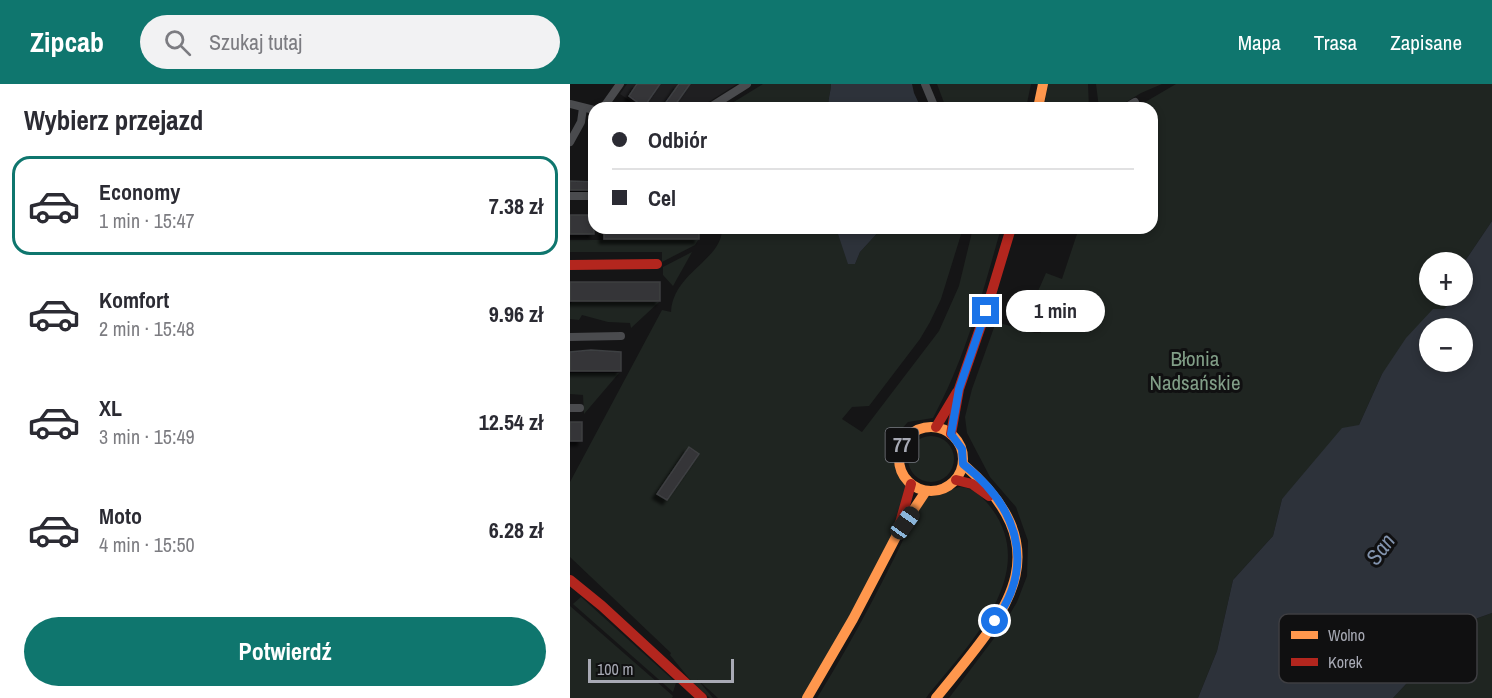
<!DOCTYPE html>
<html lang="pl">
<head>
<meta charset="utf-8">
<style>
	:root { --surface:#fff; --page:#f2f2f3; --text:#2b2b33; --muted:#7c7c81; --line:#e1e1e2; --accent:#0f766e }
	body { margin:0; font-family:"Archivo Narrow",sans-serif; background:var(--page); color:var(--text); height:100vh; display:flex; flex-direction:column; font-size:22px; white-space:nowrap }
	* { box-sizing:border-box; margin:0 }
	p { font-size:20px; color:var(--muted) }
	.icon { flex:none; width:33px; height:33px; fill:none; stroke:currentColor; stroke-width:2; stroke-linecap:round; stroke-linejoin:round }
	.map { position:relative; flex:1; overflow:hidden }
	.sheet { display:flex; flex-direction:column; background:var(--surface); width:570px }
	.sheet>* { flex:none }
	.banner { position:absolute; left:18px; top:18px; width:570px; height:132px; border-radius:18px; box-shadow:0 3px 9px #0003; display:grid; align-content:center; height:132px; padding:0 24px; background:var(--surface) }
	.controls { position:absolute; left:849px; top:168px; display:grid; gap:12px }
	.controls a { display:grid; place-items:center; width:54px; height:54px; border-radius:50%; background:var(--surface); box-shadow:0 3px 9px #0003; font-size:30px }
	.scale { position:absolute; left:18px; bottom:15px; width:146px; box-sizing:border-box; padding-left:6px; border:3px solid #a8aab5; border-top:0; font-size:16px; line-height:21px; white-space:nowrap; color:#a8aab5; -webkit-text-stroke:4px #101011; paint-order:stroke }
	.end { position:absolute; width:27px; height:27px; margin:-14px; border:8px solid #1a73e8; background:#fff; box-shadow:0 0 0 3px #fff }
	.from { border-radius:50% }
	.bubble { position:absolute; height:42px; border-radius:21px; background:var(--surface); box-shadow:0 3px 9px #0003; font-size:20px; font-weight:700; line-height:42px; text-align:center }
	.car { position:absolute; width:18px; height:36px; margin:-18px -9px; border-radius:8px; box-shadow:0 0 4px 2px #0007; background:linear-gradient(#222 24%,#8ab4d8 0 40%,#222 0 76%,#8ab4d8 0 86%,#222 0) }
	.banner b { display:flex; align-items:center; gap:21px; height:57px; font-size:22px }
	.banner b+b { border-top:2px solid var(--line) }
	.banner i { width:15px; height:15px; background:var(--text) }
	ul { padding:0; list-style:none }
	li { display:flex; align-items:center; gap:18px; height:99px; margin:0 12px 9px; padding:0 12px; border:3px solid transparent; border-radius:18px }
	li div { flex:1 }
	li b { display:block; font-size:22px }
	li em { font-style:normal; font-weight:700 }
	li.on { border-color:var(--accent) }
	li>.icon { width:54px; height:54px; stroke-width:1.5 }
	h2 { padding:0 24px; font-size:27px; line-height:72px }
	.action { display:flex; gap:12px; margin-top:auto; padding:12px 24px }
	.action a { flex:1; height:69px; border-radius:36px; background:var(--accent); color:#fff; font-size:24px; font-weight:700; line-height:69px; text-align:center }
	header { display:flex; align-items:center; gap:36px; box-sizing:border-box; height:84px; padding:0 30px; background:var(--accent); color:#fff }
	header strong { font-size:28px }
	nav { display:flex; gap:33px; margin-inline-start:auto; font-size:21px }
	.search { width:420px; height:54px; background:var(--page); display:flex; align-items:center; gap:15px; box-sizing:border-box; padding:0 21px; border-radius:33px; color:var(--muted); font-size:22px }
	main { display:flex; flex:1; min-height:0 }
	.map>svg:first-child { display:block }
</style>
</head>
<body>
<header>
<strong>Zipcab</strong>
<div class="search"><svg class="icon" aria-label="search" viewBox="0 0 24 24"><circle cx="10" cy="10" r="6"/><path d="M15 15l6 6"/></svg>Szukaj tutaj</div>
<nav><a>Mapa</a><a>Trasa</a><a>Zapisane</a></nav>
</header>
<main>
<section class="sheet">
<h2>Wybierz przejazd</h2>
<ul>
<li class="on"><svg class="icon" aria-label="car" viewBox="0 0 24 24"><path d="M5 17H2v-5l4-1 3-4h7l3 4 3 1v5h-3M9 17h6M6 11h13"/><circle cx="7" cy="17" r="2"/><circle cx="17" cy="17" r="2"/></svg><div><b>Economy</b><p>1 min · 15:47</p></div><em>7.38 zł</em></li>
<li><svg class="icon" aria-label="car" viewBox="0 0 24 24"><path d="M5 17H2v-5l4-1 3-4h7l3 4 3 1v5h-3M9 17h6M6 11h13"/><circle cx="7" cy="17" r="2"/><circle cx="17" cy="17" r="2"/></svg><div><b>Komfort</b><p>2 min · 15:48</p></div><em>9.96 zł</em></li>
<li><svg class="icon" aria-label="car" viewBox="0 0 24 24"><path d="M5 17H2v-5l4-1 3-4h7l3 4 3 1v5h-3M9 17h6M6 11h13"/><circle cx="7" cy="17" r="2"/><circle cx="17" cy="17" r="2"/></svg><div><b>XL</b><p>3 min · 15:49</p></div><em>12.54 zł</em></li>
<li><svg class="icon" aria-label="car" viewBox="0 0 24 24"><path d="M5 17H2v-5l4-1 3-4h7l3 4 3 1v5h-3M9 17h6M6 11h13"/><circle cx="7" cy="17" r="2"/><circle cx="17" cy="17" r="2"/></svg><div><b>Moto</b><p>4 min · 15:50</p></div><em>6.28 zł</em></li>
</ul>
<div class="action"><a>Potwierdź</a></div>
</section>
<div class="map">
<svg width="922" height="614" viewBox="0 0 922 614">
	<defs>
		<filter id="shadow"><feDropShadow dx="-4.5" dy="4.5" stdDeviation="1.5" flood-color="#0009"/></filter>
	</defs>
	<rect width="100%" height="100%" fill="#151516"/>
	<polygon fill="#1f1f21" points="57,0 167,0 129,24 71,24 50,10"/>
	<g fill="#1f2521">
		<path d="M 193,0 L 261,0 C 261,8 257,17 259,24 L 154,24 Z"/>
		<polygon points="367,0 461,0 456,24 376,24"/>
		<polygon points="478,0 518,0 519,24 474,24"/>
		<polygon points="526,0 592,0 571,9 546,24 529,24"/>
		<polygon points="606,0 922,0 922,137 893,180 892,178 860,178 860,212 882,212 881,218 812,290 789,341 712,415 703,452 663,496 647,567 628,614 379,614 431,545 447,518 457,492 458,457 446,423 420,393 397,349 395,333 402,305 426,238 465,249 471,249 465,214 476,189 492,195 509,144 582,144 582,24 565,24"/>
		<path d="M 152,144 L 266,144 L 279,180 L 285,180 L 290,168 L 312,144 L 393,144 L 371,215 L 360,238 L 350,255 L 299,322 L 282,323 L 272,335 L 292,348 L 369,247 L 389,202 L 403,144 L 431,144 C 413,208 395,275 363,334 L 338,338 L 323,354 L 323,370 L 329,374 L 331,386 L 338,397 L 328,449 L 234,614 L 148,614 L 127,595 L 143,614 L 140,614 L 122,598 L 100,571 L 101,569 L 0,473 L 0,398 L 92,226 L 101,228 C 103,188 153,176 152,144 Z"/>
		<polygon points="0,156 128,156 125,161 92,178 92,168 0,168"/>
		<polygon points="122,168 103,202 93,191 93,183"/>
		<polygon points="2,218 89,218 61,244 60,239 38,238 12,231 9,236 0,235 0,220"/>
		<polygon points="0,289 49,289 14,330 13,311 0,310"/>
		<circle cx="361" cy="375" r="23"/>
		<path d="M 389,403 C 402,402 415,415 422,425 C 471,492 395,564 356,614 L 247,614 C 286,551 319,487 350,420 L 356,414 Z"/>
		<polygon points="11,513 103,596 106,599 103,608 3,520"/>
		<polygon points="0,522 103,612 102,614 0,614"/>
		<polygon points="922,529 922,614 823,614 837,599 857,589 902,536"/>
	</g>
	<g fill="#2d323a" fill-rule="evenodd">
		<path d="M 261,0 L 342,0 L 344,9 L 351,24 L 259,24 C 257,17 261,8 261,0 Z"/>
		<path d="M 922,137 L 922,529 L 902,536 L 857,589 L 837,599 L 823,614 L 628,614 L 647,567 L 663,496 L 703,452 L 712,415 L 772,344 L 789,341 L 812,290 L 836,254 L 863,225 L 874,225 L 881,218 L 882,212 L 892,212 L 893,180 ZM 892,244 L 892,278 L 860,278 L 860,244 Z"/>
		<polygon points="266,144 312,144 290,168 285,180 278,180"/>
	</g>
	<g fill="#343437" stroke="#3e3f42" stroke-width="1.5" filter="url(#shadow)">
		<polygon points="67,0 90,0 74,23 59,12"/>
		<polygon points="109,0 120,0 103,24 92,24"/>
		<polygon points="0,97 24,98 24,106 0,106"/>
		<rect x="0" y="131" width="24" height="19"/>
		<rect x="34" y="144" width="95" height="11"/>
		<rect x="0" y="198" width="90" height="19"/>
		<polygon points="21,266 51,268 51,287 0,287 0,268"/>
		<rect x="0" y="338" width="12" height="19"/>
		<polygon points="119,363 129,370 97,416 87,410"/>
	</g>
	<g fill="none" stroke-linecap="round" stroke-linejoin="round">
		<g stroke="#4a4b4e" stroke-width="8">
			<polyline points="355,0 365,24"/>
			<polyline points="0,20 24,26"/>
			<polyline points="33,24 50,0"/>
			<polyline points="139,24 177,0"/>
			<polyline points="555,24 565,18"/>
			<polyline points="0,58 11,38 13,24"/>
			<polyline points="0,112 24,112"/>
			<polyline points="0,253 51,252"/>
			<polyline points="0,324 10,324"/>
		</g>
		<g stroke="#ff974d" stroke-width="10">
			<polyline points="468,24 473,0"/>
			<circle cx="361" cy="375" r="32"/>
			<polyline points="237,614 283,535 328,449 356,407"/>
			<path d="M 366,614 C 432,532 497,470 393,380"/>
		</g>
		<g stroke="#b3261e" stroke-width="10">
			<polyline points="0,181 87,180"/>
			<polyline points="366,343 387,308"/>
			<polyline points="381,350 389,305 416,227 441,144"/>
			<polyline points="386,396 402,400 419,412"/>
			<polyline points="330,439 341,400"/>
			<polyline points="0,496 32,522 132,614"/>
		</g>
	</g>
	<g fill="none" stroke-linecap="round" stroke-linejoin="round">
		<path stroke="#1a73e8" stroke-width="8" d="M 416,227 L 389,305 L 381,350 L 392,365 L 393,380 C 446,421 467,479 425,537"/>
	</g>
	<g text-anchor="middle" stroke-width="6" stroke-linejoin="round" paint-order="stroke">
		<rect fill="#101011" stroke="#7a7c84" stroke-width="1.5" x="315.5" y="344" width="33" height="34" rx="4.5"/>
		<g font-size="20" font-weight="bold" fill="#a8aab5">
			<text x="332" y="368">77</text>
		</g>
		<g font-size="21" fill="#819e87" stroke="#101011">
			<text x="625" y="282">Błonia<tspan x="625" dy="24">Nadsańskie</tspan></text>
		</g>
		<g font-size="22" font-style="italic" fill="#8293ad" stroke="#101011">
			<text transform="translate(810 465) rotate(-53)" y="8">San</text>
		</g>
	</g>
	<rect x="709" y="530" width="198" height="69" rx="9" fill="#101011" stroke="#3e3e42" stroke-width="1.5"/>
	<rect x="721" y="547" width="27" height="8" fill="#ff974d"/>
	<rect x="721" y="574" width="27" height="8" fill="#b3261e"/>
	<g font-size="16" fill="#a8aab5">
		<text x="758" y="557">Wolno</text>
		<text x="758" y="584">Korek</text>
	</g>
</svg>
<div class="controls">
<a>+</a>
<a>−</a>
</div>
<div class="scale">100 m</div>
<i class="end from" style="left:425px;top:537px"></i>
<i class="end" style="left:416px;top:227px"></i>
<div class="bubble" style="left:436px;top:206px;width:99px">1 min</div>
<i class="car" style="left:335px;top:439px;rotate:35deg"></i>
<div class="banner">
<b><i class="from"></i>Odbiór</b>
<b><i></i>Cel</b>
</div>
</div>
</main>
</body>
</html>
